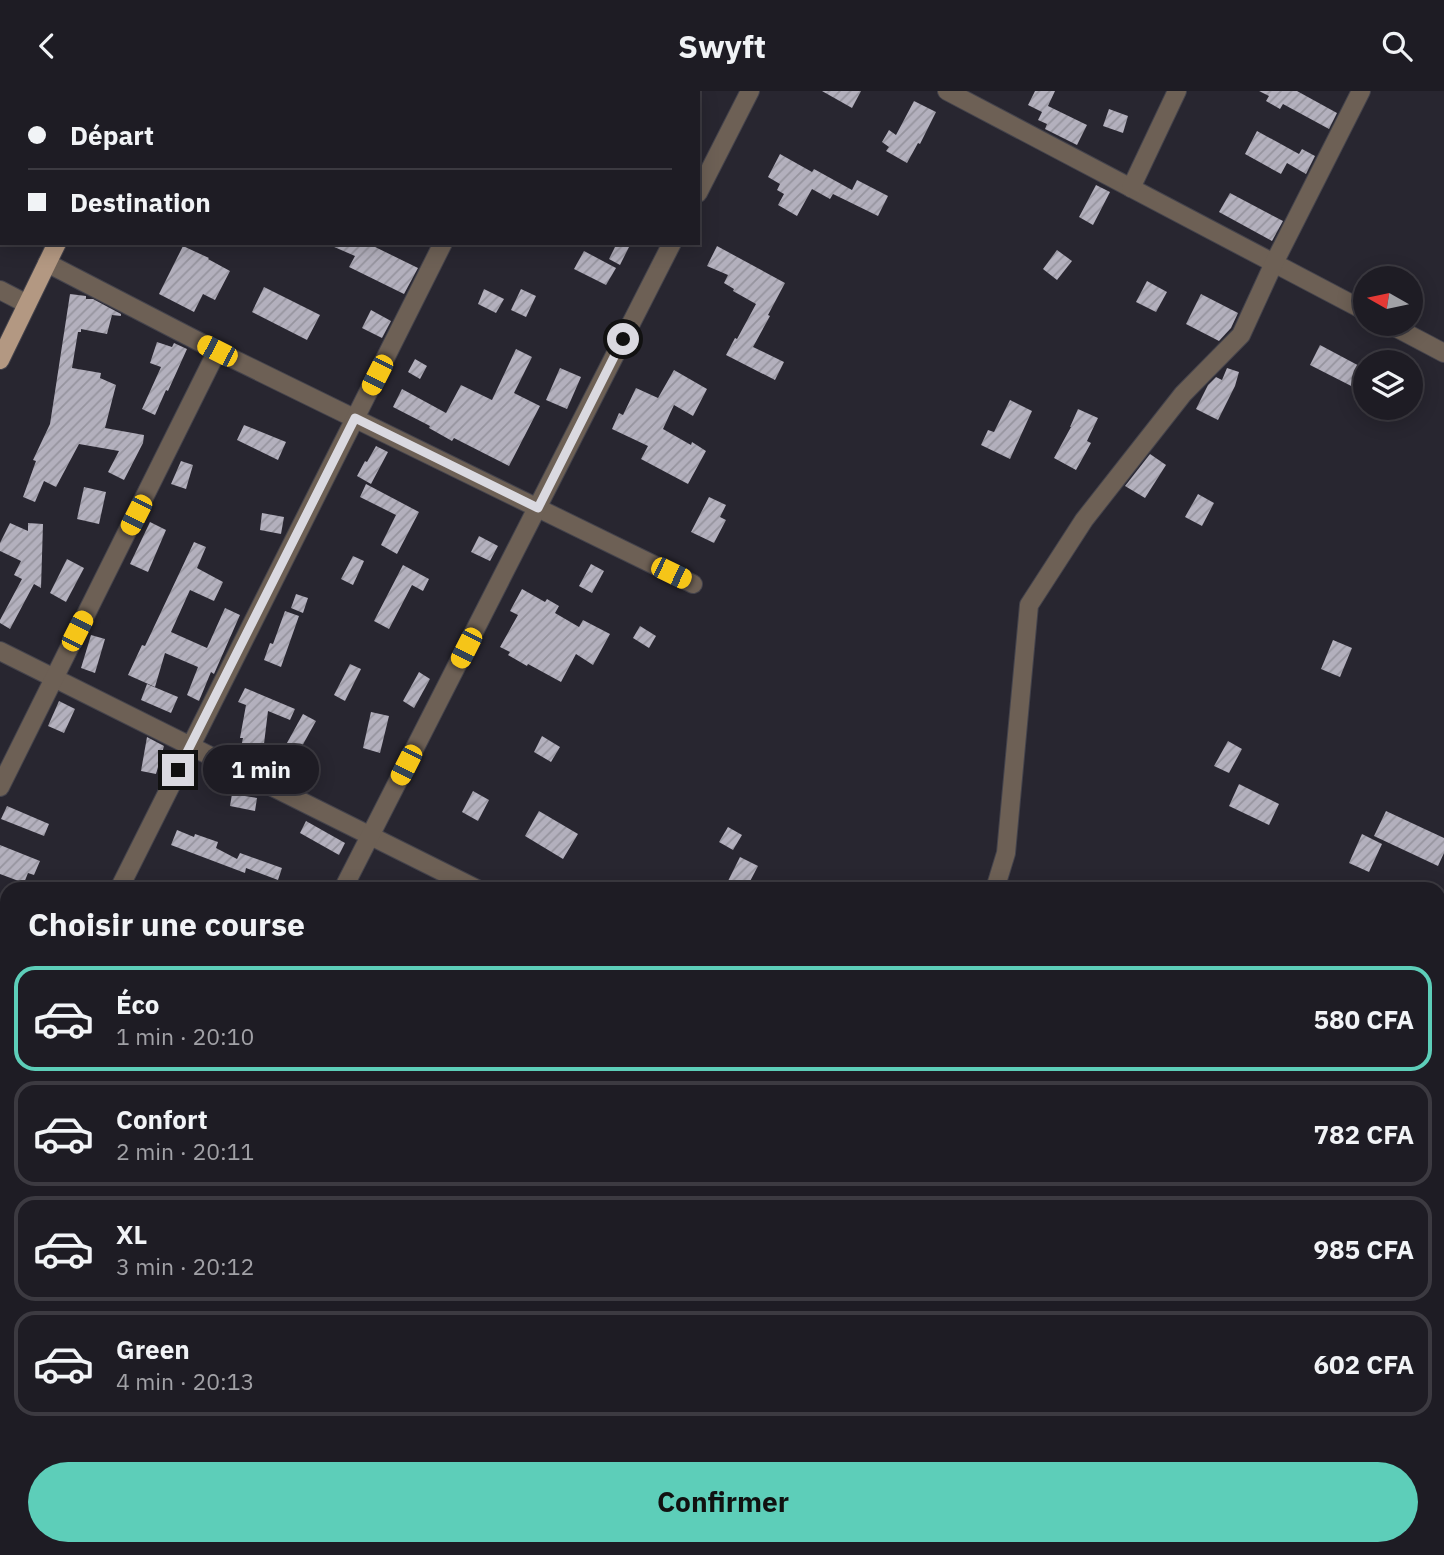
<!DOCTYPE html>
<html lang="fr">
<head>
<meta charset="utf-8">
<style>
	:root { --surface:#1e1c24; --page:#26252c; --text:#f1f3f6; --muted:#a1a1a6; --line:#3c3a41; --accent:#5dceb9 }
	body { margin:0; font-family:"IBM Plex Sans",sans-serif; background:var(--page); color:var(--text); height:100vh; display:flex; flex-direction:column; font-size:26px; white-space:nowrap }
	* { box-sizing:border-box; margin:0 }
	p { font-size:23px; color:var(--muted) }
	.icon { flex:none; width:38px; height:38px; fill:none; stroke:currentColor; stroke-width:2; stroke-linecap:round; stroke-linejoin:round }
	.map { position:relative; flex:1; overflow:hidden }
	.side { position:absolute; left:0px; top:791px; width:1446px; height:674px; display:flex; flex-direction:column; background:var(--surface); border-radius:21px 21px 0 0; box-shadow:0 4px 18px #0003,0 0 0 2px var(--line) }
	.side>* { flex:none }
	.guide { position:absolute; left:0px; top:0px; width:700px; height:154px; box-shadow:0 4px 18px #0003,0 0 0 2px var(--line); display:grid; align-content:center; height:154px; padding:0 28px; background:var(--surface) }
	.needle { width:46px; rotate:279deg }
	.tools { position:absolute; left:1353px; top:175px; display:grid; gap:14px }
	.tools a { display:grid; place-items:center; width:70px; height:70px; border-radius:50%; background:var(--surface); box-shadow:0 4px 18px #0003,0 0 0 2px var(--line); font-size:35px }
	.end { position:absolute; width:32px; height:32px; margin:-16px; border:9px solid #dad9e0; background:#111; box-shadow:0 0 0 4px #111 }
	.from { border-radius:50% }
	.bubble { position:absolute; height:49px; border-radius:24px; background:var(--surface); box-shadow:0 4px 18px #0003,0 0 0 2px var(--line); font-size:23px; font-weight:700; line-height:49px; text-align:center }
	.car { position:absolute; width:21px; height:42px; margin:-21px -10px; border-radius:9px; box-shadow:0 0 5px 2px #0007; background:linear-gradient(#f5c518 24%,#345 0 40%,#f5c518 0 76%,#345 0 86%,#f5c518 0) }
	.guide b { display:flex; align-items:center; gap:24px; height:66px; font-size:26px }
	.guide b+b { border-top:2px solid var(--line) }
	.guide i { width:18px; height:18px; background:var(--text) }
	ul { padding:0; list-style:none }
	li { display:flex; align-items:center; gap:21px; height:105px; margin:0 14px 10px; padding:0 14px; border:4px solid var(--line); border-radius:21px }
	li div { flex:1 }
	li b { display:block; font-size:26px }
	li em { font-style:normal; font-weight:700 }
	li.current { border-color:var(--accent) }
	li>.icon { width:63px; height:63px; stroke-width:1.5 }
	h2 { padding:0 28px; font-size:32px; line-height:84px }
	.action { display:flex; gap:14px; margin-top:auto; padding:14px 28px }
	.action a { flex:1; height:80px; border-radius:42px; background:var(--accent); color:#111; font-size:28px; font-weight:700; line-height:80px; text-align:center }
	header { display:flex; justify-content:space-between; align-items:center; height:91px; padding:0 28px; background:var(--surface); font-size:32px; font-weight:700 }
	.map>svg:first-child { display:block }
</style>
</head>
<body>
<header><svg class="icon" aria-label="back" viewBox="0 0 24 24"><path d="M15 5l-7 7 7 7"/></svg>Swyft<svg class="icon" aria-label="search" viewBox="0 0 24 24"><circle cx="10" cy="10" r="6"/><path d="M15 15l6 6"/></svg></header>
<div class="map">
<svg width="1444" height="1464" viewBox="0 0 1444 1464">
	<defs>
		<pattern id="building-hatch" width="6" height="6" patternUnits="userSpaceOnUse" patternTransform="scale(1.75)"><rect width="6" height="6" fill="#b3b0bd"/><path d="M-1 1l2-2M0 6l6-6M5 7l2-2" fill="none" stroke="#96949e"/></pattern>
	</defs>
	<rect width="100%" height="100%" fill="#282630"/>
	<g fill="url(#building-hatch)">
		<polygon points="822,0 861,0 852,17"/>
		<polygon points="1035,0 1055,0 1048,15 1087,34 1077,54 1045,38 1047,33 1038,29 1042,21 1028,14"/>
		<polygon points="1259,0 1297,0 1337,22 1329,38 1283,13 1280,18 1266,10 1269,5"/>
		<polygon points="914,10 936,21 920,53 918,52 907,72 886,60 889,56 882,51 889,39 896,44"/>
		<polygon points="1109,18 1128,25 1123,42 1103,35"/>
		<polygon points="1257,40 1299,63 1302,58 1315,65 1306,83 1287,72 1281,83 1245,63"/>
		<polygon points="780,63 812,81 814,78 852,99 857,89 888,105 878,125 833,103 830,108 812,98 797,125 778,114 784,103 777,99 780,93 768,86"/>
		<polygon points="1096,94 1110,101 1093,134 1079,126"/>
		<polygon points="1230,102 1283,130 1272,150 1219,121"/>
		<polygon points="325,152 367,152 418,177 404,203 349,176 355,165"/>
		<polygon points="617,152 631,152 620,174 609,168"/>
		<polygon points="183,155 209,167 208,168 230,180 215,209 203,203 194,221 159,203"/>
		<polygon points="717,155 785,192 768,224 770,225 753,256 784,271 775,289 726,264 735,247 737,248 756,213 733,200 734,198 724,192 728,184 707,175"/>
		<polygon points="1057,159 1072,170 1057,189 1043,178"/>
		<polygon points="584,160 616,177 606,194 574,178"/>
		<polygon points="1147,190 1167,201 1156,221 1136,211"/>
		<polygon points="264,196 320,224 307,249 252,221"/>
		<polygon points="484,198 504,208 496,222 478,213"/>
		<polygon points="521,198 536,205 526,226 511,219"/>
		<polygon points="70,203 86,205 86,208 93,208 121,223 121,225 112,224 107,243 81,238 81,241 78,241 72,277 101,282 100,287 116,294 105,337 144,344 143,352 124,389 108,381 119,360 79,353 56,396 44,390 35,411 23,406 36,370 33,369 50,333"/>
		<polygon points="1201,203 1238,222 1231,237 1219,250 1186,233"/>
		<polygon points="371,219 391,230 382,247 362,237"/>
		<polygon points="157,251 172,256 174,252 187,258 168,300 166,299 155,324 142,318 161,276 150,272"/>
		<polygon points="1320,254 1365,278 1365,302 1310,274"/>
		<polygon points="516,258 532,266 514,302 540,315 509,375 454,347 452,350 429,337 430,335 393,316 402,298 446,322 461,294 492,309"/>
		<polygon points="415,268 427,275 420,288 408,281"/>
		<polygon points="560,277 581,286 567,318 546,309"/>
		<polygon points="1227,277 1239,281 1235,295 1218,329 1196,318 1208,294 1216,286 1222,289"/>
		<polygon points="674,279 707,298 693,325 674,314 663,338 691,354 692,351 706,360 688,393 641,368 648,355 612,338 619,322 623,324 636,297 658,307"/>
		<polygon points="1010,309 1032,320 1010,368 981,354 988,339 994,341"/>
		<polygon points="1078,318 1098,327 1087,350 1091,352 1076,379 1054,367 1071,336 1070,336"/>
		<polygon points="244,334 286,351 278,369 237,349"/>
		<polygon points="376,355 388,361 371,393 357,385 365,370 367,371"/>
		<polygon points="1150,363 1166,374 1145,407 1125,395"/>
		<polygon points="181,370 193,374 186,398 171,393"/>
		<polygon points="366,393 419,421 397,463 381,454 396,424 360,406"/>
		<polygon points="84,396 106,401 99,433 77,428"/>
		<polygon points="1198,403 1214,412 1202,435 1185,426"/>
		<polygon points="709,406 726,414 720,426 726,429 714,452 691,441"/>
		<polygon points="262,422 284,426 281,443 260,439"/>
		<polygon points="150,431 166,439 148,481 130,473"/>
		<polygon points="10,432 28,440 28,432 43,433 41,497 34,493 10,538 0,532 0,529 22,488 14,484 21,470 0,460 0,452"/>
		<polygon points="479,445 498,455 490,470 471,461"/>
		<polygon points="194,451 206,456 197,477 223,491 214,510 190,499 171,541 207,557 225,517 240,524 214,583 211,581 199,610 187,604 198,576 165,562 155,596 128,584 142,554 145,555"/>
		<polygon points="353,465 364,470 353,494 341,488"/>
		<polygon points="67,468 84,477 66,511 50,502"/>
		<polygon points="591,473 604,480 592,502 579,495"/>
		<polygon points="403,474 429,488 423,500 412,494 389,538 374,530"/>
		<polygon points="522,498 545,511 547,508 559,515 555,522 579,536 583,529 610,543 593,574 576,563 561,591 528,573 527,575 508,564 510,561 500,556 518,524 510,520"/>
		<polygon points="296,503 308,507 303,522 291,517"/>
		<polygon points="285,520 299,525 281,576 264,569 270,552 273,553"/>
		<polygon points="640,535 656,545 649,557 633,547"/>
		<polygon points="91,544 105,548 95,582 81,577"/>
		<polygon points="1333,549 1352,557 1340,586 1321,578"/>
		<polygon points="350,573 361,578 345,610 334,604"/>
		<polygon points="419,581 430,588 414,617 403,610"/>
		<polygon points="147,593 178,606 171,622 141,609"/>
		<polygon points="245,597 295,618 290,629 268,620 263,661 241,656 243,647 240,647 246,614 238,611"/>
		<polygon points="59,610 75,618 64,642 48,635"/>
		<polygon points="371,621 389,625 380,662 363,657"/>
		<polygon points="303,623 316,630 291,675 277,670"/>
		<polygon points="542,645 560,656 551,671 534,661"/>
		<polygon points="147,646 164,655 156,683 141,680"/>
		<polygon points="1228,650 1242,658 1229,682 1214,675"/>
		<polygon points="1239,693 1279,713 1269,734 1229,715"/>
		<polygon points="473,700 489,709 478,730 462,721"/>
		<polygon points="232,703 257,707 255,720 230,715"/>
		<polygon points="7,715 49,733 44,745 1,728"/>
		<polygon points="539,720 578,743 563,768 525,745"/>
		<polygon points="1386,720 1444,747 1444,762 1438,775 1374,745"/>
		<polygon points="306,730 345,752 339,764 300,742"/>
		<polygon points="728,736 742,744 733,759 719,751"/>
		<polygon points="177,739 194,746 195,743 218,751 216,757 237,768 240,762 282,777 278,789 246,777 245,782 171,754"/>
		<polygon points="1362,743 1382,753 1369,781 1349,772"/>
		<polygon points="0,754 40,770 34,784 28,782 24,792 0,783"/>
		<polygon points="740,766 758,775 746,798 724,798"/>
	</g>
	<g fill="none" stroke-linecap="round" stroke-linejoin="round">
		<g stroke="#44434c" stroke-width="20">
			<g id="minor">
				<polyline points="37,0 41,2"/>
				<polyline points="947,0 1365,220"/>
				<polyline points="519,2 520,0"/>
				<polyline points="1131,97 1177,0"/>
				<polyline points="698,102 750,0"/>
				<polyline points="47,172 217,260 693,493"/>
				<polyline points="0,199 27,213"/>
				<polyline points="1389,233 1444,262"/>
				<polyline points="0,560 477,798"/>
				<polyline points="0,696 217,260"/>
				<polyline points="119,798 443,152"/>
				<polyline points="343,798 672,152"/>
				<polyline points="995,798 1006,762 1029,514 1084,429 1183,303 1241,244 1274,172 1361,0"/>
				<polyline points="0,1034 7,1020"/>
				<polyline points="0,1049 7,1052"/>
				<polyline points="0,1251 7,1255"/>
				<polyline points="850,1458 867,1464"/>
				<polyline points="7,1464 10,1458"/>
				<polyline points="238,1464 241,1458"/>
				<polyline points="462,1464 465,1458"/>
				<polyline points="688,1464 691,1458"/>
			</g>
		</g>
		<g stroke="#44434c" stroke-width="20">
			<g id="major">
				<polyline points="129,2 130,0"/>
				<polyline points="0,269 57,152"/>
			</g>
		</g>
		<use href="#minor" stroke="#6d6055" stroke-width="18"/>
		<use href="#major" stroke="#b39882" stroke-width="18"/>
	</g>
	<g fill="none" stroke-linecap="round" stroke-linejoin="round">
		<polyline stroke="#dad9e0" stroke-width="9" points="178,679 355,327 538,417 623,248"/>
	</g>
</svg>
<div class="tools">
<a><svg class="needle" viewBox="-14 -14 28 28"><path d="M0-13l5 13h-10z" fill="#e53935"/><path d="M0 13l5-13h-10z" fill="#a1a1a6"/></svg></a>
<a><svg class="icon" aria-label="layers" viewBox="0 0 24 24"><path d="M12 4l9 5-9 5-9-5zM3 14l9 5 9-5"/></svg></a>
</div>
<i class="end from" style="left:623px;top:248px"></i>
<i class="end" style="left:178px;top:679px"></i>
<div class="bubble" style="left:203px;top:654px;width:116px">1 min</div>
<i class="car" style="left:217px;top:260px;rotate:297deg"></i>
<i class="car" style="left:377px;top:284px;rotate:207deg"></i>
<i class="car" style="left:136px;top:424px;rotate:207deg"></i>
<i class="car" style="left:671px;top:482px;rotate:116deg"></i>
<i class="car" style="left:77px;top:540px;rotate:27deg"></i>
<i class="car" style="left:466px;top:557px;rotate:207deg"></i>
<i class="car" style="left:406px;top:674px;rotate:207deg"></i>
<div class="guide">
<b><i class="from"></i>Départ</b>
<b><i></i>Destination</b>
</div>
<section class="side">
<h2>Choisir une course</h2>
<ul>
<li class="current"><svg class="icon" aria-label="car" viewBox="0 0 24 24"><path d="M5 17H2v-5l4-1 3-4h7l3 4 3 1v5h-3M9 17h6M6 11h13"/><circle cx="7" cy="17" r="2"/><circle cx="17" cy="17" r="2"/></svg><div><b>Éco</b><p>1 min · 20:10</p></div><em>580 CFA</em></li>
<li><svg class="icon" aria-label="car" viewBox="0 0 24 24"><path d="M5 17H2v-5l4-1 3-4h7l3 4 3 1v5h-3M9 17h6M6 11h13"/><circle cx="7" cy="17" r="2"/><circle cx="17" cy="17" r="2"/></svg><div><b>Confort</b><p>2 min · 20:11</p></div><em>782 CFA</em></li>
<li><svg class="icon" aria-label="car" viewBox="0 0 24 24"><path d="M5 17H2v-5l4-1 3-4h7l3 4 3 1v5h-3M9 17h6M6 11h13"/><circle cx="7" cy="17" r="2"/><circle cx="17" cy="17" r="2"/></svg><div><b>XL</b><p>3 min · 20:12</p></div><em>985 CFA</em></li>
<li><svg class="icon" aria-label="car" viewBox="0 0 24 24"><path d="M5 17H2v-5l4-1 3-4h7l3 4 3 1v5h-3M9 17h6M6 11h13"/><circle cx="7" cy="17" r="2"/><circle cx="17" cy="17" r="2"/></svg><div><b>Green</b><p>4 min · 20:13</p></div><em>602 CFA</em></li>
</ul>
<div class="action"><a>Confirmer</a></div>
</section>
</div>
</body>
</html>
